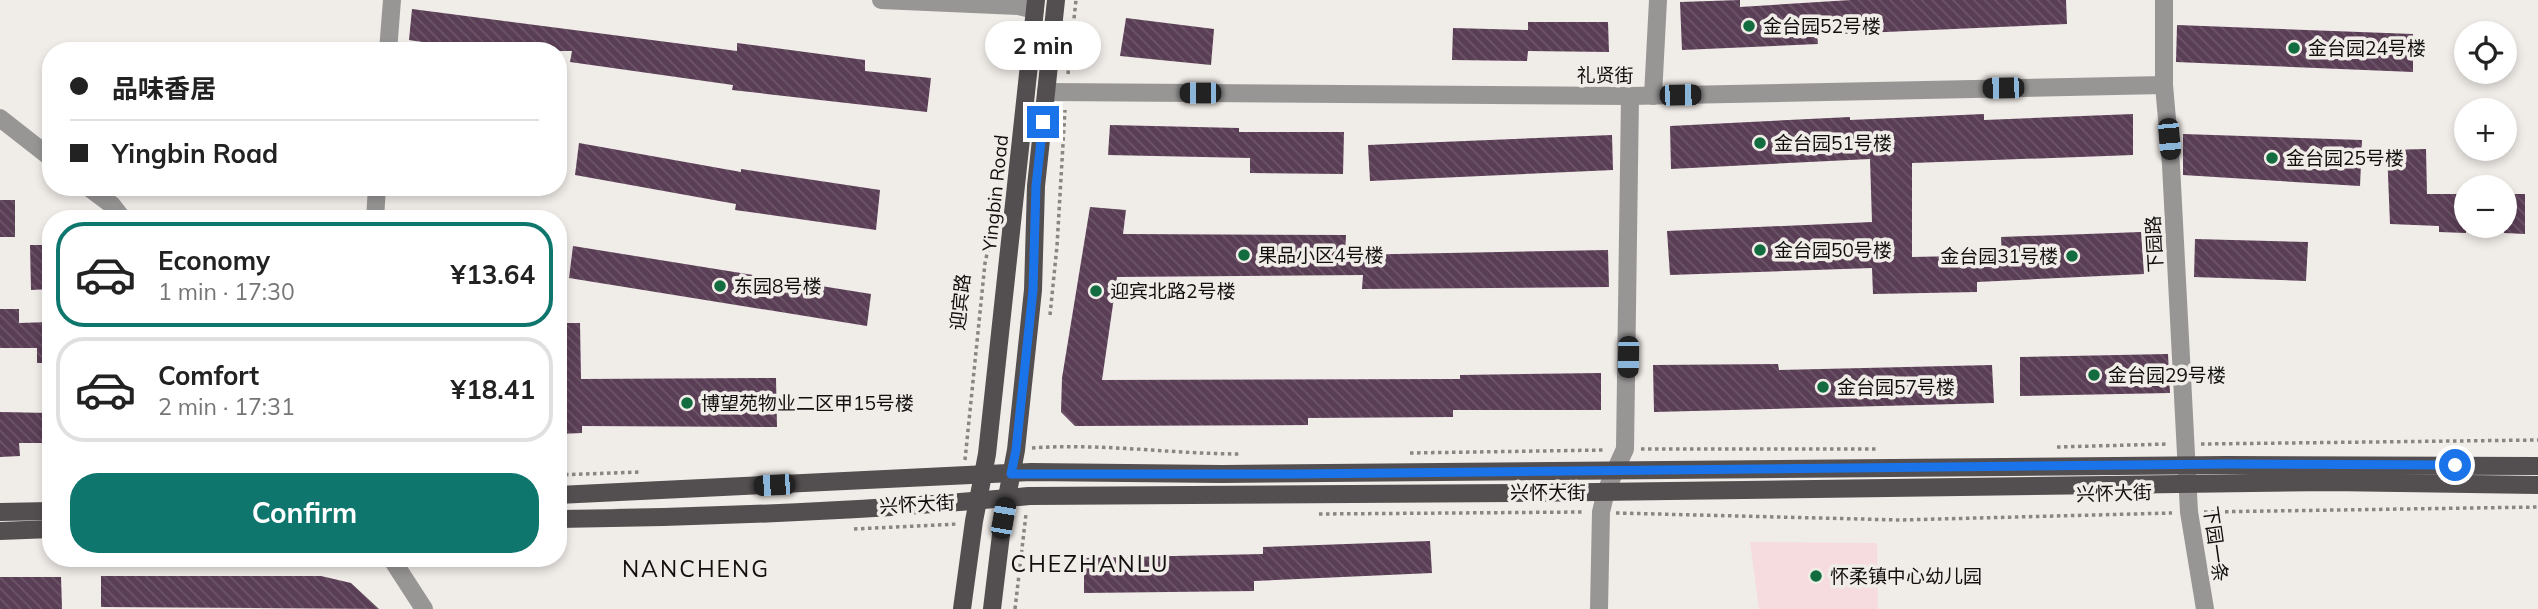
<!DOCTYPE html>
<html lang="en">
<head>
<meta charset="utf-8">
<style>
	:root { --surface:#fff; --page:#f6f6f6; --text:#222; --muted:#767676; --line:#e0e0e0; --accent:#0f766e }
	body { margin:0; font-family:Mulish,"Noto Sans SC",sans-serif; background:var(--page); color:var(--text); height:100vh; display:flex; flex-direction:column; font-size:26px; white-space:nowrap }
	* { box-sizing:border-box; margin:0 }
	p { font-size:23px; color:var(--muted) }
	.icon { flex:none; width:38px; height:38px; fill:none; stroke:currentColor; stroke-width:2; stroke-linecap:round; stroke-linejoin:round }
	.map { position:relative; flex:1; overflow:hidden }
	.panel { position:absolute; left:42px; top:210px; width:525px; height:357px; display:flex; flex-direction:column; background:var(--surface); border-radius:28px; box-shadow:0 4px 10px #0003 }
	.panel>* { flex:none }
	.top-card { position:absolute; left:42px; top:42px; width:525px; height:154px; border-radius:28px; box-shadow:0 4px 10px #0003; display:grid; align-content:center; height:154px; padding:0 28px; background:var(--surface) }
	.fabs { position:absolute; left:2454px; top:21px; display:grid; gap:14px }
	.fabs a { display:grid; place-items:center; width:63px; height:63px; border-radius:50%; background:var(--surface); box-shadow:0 4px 10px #0003; font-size:35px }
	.end { position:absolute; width:32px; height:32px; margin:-16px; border:9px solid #1a73e8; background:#fff; box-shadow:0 0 0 4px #fff }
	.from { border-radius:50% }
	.bubble { position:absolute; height:49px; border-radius:24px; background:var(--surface); box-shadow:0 4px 10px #0003; font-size:23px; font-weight:700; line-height:49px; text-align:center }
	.car { position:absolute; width:21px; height:42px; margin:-21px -10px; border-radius:9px; box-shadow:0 0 5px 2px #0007; background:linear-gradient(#222 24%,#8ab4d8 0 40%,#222 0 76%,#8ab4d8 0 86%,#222 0) }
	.top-card b { display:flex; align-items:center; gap:24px; height:66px; font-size:26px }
	.top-card b+b { border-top:2px solid var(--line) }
	.top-card i { width:18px; height:18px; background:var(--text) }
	ul { padding:12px 0 0; list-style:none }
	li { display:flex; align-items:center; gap:21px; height:105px; margin:0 14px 10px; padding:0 14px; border:4px solid var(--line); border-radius:28px }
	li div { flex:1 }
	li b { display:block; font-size:26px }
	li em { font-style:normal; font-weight:700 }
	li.current { border-color:var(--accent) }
	li>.icon { width:63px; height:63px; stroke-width:1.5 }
	.button { display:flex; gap:14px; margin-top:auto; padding:14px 28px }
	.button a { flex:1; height:80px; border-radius:28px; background:var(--accent); color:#fff; font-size:28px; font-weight:700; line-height:80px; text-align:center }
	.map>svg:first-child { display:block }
</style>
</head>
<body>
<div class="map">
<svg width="2538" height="609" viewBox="0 0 2538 609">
	<defs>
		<pattern id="building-back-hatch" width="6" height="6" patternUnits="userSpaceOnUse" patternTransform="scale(1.75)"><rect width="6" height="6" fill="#5a3e55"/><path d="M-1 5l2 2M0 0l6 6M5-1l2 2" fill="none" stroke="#6d5669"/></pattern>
	</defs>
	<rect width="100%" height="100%" fill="#f0ece8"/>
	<polygon fill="#f6dbdf" points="1750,542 1877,543 1878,609 1759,609"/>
	<g fill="url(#building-back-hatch)">
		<polygon points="1740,0 1740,7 1851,0 2066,0 2067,24 1817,35 1818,44 1682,50 1680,2"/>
		<polygon points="412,9 737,51 737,43 865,60 865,71 931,78 927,112 732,90 733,85 570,62 572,51 483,51 409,40"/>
		<polygon points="1126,18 1214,29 1211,65 1120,56"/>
		<polygon points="1528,22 1608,22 1609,52 1528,51 1527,61 1452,60 1453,28 1528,30"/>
		<polygon points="2177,25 2413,34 2413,72 2176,62"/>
		<polygon points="1984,114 1984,120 2133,114 2133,155 1912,163 1912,257 2002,255 2001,237 2141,232 2144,274 1977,282 1977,292 1873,294 1872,268 1670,275 1667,231 1872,222 1870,159 1671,169 1670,126 1850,117 1850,120"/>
		<polygon points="1110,125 1239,128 1239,132 1344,132 1343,174 1250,173 1250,158 1108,155"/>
		<polygon points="2183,134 2362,140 2360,186 2183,175"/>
		<polygon points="1612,135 1613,170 1370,181 1368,145"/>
		<polygon points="579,143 741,172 741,169 880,190 876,230 735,210 736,204 575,175"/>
		<polygon points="2426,149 2427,194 2466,194 2466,233 2439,232 2439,226 2390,224 2387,150"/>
		<polygon points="2504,194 2525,194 2525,234 2504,233"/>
		<rect x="0" y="200" width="15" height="37"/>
		<polygon points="1090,207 1126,210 1123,234 1346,235 1345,255 1608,250 1609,287 1362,289 1363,275 1117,277 1102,380 1460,379 1460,375 1601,373 1601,410 1453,410 1453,417 1308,418 1308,425 1075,426 1061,412 1062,378"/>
		<polygon points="2195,239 2308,242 2306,281 2194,277"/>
		<polygon points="30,245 51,245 51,289 31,290"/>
		<polygon points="573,246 871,294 867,326 569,278"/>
		<polygon points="0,309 19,309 19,323 51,322 51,363 37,363 37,348 0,348"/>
		<polygon points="564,323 580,323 581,379 776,378 777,427 582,426 582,433 558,434 558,369 567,369"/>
		<polygon points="2168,354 2170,393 2020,396 2020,357"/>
		<polygon points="1778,364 1779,370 1992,365 1994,403 1654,412 1653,365"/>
		<polygon points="0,412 51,413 51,443 19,443 20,456 0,457"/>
		<polygon points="1430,541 1432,573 1254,581 1254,591 1084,593 1084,558 1263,554 1263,547"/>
		<polygon points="101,576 321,576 351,583 379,609 101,607"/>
		<polygon points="0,577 61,577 62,609 0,609"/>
	</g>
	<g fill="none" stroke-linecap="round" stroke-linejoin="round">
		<g stroke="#888583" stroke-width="3.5" stroke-dasharray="3.5 3.5" stroke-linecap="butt">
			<polyline points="1068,74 1076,0"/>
			<polyline points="1050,315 1057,246 1065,110"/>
			<polyline points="2201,444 2538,440"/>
			<polyline points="2057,447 2168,444"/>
			<path d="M 1032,448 C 1102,443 1172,454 1241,454"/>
			<polyline points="1641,449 1878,449"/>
			<polyline points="1410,453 1605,450"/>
			<polyline points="965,460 985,263 992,231"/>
			<polyline points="558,475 640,472"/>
			<polyline points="2204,512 2538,507"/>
			<polyline points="1616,513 1900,520 2172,513"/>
			<polyline points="1319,514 1584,512"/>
			<polyline points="854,529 958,524"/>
			<polyline points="1015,609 1026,514"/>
		</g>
		<g stroke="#989595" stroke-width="18">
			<polyline points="881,0 1018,6 1035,10"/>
			<polyline points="2164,0 2164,85 2171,165 2189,512 2205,609"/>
			<polyline points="388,51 392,0"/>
			<polyline points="1046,92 1630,96 2164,85"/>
			<polyline points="1653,96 1658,0"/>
			<polyline points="0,118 51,158"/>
			<polyline points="88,187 112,205 123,219"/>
			<polyline points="375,219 377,187"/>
			<polyline points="391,558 424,609"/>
			<polyline points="1599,609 1601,512 1606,491 1625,449 1630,96"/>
		</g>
		<g stroke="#534e4f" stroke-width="18">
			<polyline points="558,495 1031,472 1222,474 2227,465 2538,466"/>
			<polyline points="0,512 51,511"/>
			<path d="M 558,519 C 715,517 872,511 1029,496 L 1516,493 L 2330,482 L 2538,485"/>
			<polyline points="0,531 51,529"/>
			<polyline points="962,609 974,521 987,454 1036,0"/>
			<polyline points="992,609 1003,518 1016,450 1033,290 1036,186 1056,0"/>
		</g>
	</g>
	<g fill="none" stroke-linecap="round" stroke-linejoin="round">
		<polyline stroke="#1a73e8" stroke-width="9" points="1043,122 1036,186 1033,290 1016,450 1011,474 1296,474 2227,464 2455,465"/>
	</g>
	<g fill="#126c3f" stroke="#f0ece8" stroke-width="2.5">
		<circle cx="1749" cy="26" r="7"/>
		<circle cx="2294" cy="48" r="7"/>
		<circle cx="1760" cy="143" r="7"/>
		<circle cx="2272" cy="158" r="7"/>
		<circle cx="1760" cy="250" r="7"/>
		<circle cx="1244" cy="255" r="7"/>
		<circle cx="2072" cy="256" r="7"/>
		<circle cx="720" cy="286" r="7"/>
		<circle cx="1096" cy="291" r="7"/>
		<circle cx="2094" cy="375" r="7"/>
		<circle cx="1823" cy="387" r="7"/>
		<circle cx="687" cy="403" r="7"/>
		<circle cx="1816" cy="576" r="7"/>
	</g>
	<g text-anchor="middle" stroke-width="7" stroke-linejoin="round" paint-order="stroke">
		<g font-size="19" fill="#11100f" stroke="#f0ece8" text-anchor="start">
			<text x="1763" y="33">金台园52号楼</text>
			<text x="2308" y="55">金台园24号楼</text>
			<text x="1774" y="150">金台园51号楼</text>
			<text x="2286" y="165">金台园25号楼</text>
			<text x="1774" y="257">金台园50号楼</text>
			<text x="1258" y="262">果品小区4号楼</text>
			<text x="2058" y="263" text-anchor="end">金台园31号楼</text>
			<text x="734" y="293">东园8号楼</text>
			<text x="1110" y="298">迎宾北路2号楼</text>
			<text x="2108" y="382">金台园29号楼</text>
			<text x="1837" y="394">金台园57号楼</text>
			<text x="701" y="410">博望苑物业二区甲15号楼</text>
			<text x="1830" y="583">怀柔镇中心幼儿园</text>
		</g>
		<g font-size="19" fill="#11100f" stroke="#f0ece8">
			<text x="1605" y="82">礼贤街</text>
			<text transform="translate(995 193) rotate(-84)" y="7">Yingbin Road</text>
			<text transform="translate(2154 244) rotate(-93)" y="7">下园路</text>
			<text transform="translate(960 302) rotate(-84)" y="7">迎宾路</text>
			<text x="1548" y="499">兴怀大街</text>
			<text transform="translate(2114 493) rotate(-2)" y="7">兴怀大街</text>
			<text transform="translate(917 504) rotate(-3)" y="7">兴怀大街</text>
			<text transform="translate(2216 544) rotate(82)" y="7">下园一条</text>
		</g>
		<g font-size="23" letter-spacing="2" fill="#11100f" stroke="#f0ece8">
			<text x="1090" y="572">CHEZHANLU</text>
			<text x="696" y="577">NANCHENG</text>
		</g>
	</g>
</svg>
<div class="fabs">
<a><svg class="icon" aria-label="locate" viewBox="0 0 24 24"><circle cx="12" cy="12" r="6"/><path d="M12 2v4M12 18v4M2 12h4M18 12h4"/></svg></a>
<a>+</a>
<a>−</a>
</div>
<i class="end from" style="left:2455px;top:465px"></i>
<i class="end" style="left:1043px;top:122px"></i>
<div class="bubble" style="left:985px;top:21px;width:116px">2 min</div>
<i class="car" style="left:2003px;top:88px;rotate:269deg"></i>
<i class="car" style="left:1200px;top:93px;rotate:270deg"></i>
<i class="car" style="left:1680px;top:95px;rotate:89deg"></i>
<i class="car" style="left:2169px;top:139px;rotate:175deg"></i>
<i class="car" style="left:1628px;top:357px;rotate:181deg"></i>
<i class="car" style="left:774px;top:485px;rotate:267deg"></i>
<i class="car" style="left:1003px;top:518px;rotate:10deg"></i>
<div class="top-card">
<b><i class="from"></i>品味香居</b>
<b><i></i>Yingbin Road</b>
</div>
<section class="panel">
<ul>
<li class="current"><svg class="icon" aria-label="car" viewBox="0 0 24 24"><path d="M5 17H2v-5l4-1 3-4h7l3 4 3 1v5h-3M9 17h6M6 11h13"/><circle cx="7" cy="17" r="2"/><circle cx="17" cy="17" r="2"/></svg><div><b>Economy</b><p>1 min · 17:30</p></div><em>¥13.64</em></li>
<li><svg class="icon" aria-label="car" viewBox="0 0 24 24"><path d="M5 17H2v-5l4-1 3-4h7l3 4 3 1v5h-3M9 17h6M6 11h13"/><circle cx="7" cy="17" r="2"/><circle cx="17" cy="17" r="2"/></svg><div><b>Comfort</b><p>2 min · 17:31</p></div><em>¥18.41</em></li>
</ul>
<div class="button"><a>Confirm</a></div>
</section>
</div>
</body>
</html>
